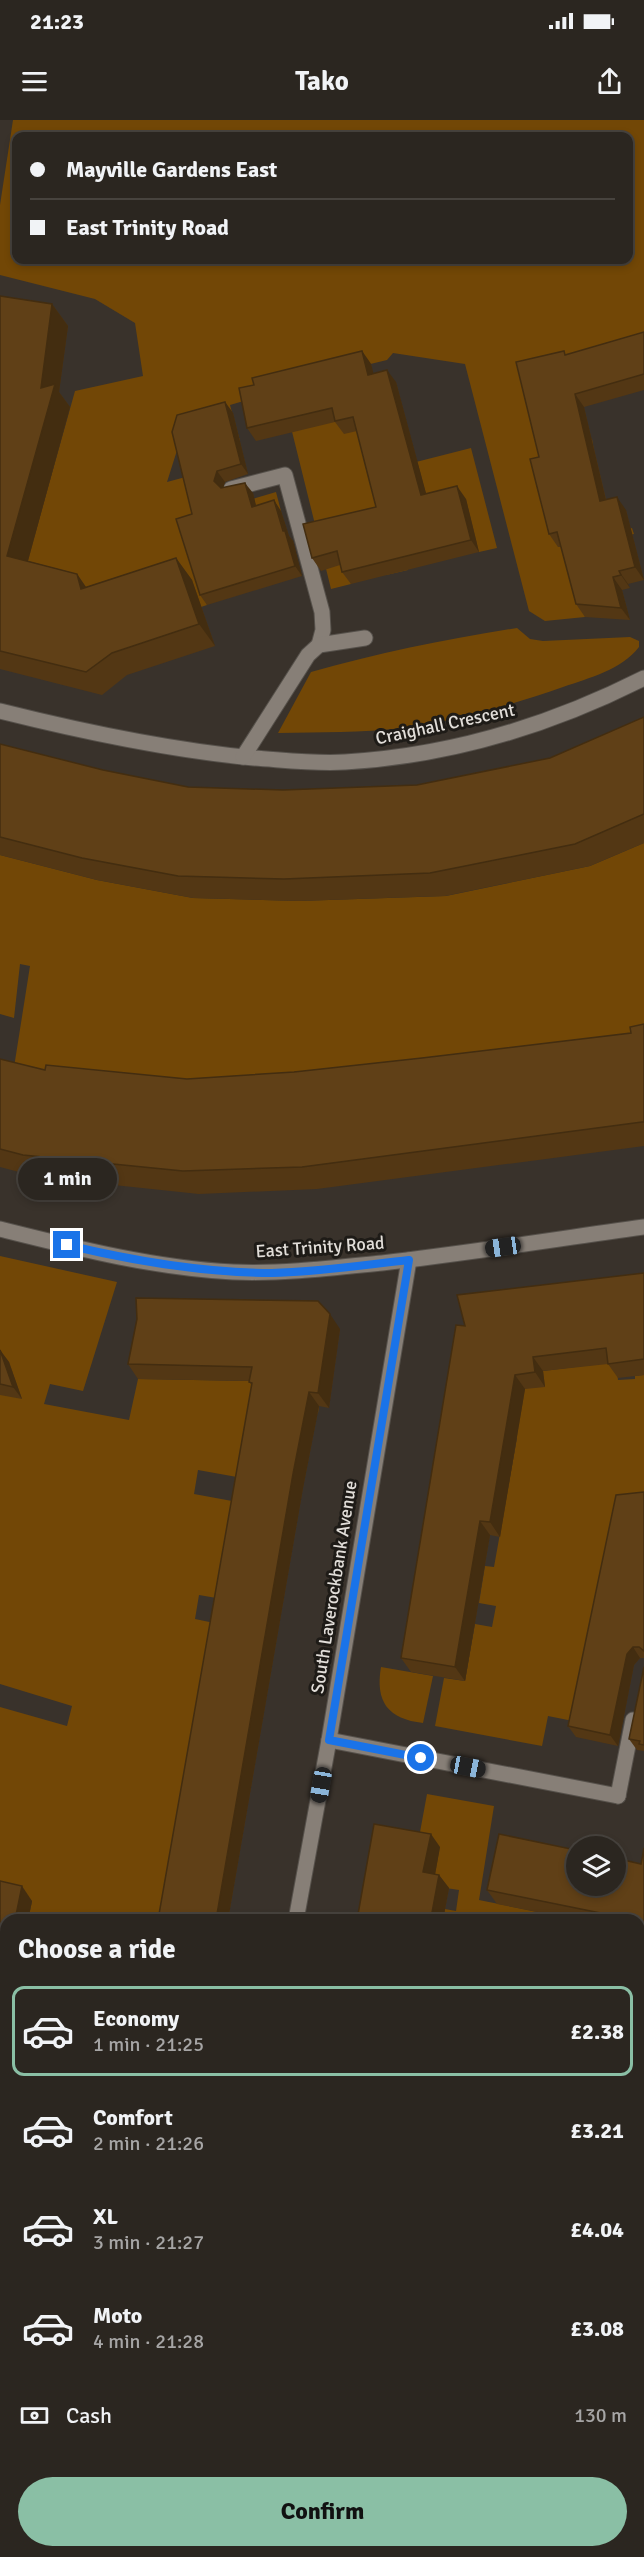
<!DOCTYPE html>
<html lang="en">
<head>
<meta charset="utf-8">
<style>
	:root { --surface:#2b2620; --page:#37322d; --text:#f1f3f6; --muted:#a6a5a5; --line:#47433e; --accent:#8abfa5 }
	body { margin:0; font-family:Signika,sans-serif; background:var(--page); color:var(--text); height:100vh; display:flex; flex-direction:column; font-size:22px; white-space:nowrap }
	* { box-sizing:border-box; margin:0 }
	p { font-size:20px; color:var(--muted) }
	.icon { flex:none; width:33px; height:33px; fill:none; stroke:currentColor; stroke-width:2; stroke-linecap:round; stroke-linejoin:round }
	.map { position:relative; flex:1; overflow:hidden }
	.drawer { position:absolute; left:0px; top:1794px; width:645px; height:644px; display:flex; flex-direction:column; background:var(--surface); border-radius:18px 18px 0 0; box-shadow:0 3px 9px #0003,0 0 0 2px var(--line) }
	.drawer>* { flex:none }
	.hud { position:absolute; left:12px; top:12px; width:621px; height:132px; border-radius:12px; box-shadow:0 3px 9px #0003,0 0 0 2px var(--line); display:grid; align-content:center; height:132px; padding:0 18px; background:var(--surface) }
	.tools { position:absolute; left:566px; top:1716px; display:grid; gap:12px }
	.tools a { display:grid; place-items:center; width:60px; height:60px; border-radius:50%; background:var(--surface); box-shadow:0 3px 9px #0003,0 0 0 2px var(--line); font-size:30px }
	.end { position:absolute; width:27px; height:27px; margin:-14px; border:8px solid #1a73e8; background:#fff; box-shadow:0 0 0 3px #fff }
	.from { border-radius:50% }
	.bubble { position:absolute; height:42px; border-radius:21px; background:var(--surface); box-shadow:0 3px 9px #0003,0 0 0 2px var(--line); font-size:20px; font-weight:800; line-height:42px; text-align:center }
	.car { position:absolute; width:18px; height:36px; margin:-18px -9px; border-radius:8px; box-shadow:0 0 4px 2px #0007; background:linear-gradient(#222 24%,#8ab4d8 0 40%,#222 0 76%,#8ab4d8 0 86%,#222 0) }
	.hud b { display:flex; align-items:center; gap:21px; height:57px; font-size:22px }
	.hud b+b { border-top:2px solid var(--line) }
	.hud i { width:15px; height:15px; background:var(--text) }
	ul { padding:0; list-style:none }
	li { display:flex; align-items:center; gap:18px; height:90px; margin:0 12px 9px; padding:0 6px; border:3px solid transparent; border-radius:12px }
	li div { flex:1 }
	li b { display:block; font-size:22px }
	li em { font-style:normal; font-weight:800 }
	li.current { border-color:var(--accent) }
	li>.icon { width:54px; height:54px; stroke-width:1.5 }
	h2 { padding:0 18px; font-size:27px; line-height:72px }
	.pay { display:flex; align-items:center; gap:15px; height:66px; padding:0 18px; font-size:22px }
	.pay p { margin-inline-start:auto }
	.cta { display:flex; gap:12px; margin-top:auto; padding:12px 18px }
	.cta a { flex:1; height:69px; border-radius:36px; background:var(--accent); color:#111; font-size:24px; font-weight:800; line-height:69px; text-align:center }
	.status { display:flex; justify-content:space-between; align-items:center; height:42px; padding:0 30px; background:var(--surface); direction:ltr }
	.status svg { height:16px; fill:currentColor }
	header { display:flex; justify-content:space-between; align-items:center; height:78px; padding:0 18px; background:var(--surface); font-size:27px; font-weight:800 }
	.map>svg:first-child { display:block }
</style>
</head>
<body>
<div class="status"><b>21:23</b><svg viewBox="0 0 49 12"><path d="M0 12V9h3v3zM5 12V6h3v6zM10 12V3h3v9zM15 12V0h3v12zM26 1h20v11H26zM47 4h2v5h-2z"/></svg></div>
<header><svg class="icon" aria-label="menu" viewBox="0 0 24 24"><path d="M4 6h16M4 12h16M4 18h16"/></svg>Tako<svg class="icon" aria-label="share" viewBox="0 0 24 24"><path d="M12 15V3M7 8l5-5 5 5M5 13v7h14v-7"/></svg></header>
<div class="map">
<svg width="644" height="2437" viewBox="0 0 644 2437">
	<rect width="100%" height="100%" fill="#39322b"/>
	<g fill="#724706" fill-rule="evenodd">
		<path d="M 13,0 L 644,0 L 644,227 L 614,236 L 543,331 L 592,319 L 595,337 L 558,427 L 632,408 L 634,414 L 617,418 L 575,461 L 585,497 L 545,501 L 529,491 L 465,244 L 393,233 L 387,240 L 329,254 L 362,309 L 416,342 L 471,328 L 497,428 L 479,432 L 394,396 L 408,450 L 386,455 L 372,402 L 337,411 L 351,464 L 331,469 L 278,255 L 247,280 L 230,285 L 240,321 L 223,325 L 185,305 L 167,362 L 204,352 L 215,390 L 276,372 L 281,391 L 256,399 L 183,410 L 207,485 L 201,487 L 160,484 L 19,458 L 35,414 L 75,271 L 143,256 L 135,203 L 95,179 L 0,155 L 0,85 ZM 16,16 L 628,16 L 628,140 L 16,140 Z"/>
		<path d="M 517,508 L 530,519 L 543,521 L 630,517 L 639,521 L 639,527 C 621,550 589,558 563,567 C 511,585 457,601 403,608 C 361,613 320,612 278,613 L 311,552 C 379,533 447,519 517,508 Z"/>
		<polygon points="644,723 644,935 437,961 12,960 30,846 20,844 14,898 0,894 0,735 97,760 193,778 299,781 446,776 590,746"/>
		<polygon points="0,1136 117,1162 83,1271 50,1264 44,1284 129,1300 138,1259 250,1261 260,1276 319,1286 318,1293 262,1284 248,1359 198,1350 194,1374 243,1383 228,1480 199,1475 195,1499 224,1505 172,1800 28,1800 32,1781 0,1772 0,1587 67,1606 72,1586 0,1564"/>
		<polygon points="616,1242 618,1260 635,1259 635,1256 644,1255 644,1384 578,1602 548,1596 542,1626 435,1606 444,1558 465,1561 475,1504 492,1507 496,1486 479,1483 485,1446 494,1447 517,1318 478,1311 543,1251"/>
		<path d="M 381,1547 L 433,1556 L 423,1603 C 388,1599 375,1582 381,1547 Z"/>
		<polygon points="427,1674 494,1686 479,1780 577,1800 443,1800 445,1789 456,1791 459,1770 433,1766 418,1723"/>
		<polygon points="0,1832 6,1834 6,2415 0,2398"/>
		<polygon points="644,2045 644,2437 210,2437 212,2432 639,2432 639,2065"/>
	</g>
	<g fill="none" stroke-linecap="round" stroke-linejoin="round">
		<g stroke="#56514b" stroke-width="17">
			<g id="lane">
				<polyline points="231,369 285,355 322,492 323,510 319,525"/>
				<polyline points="618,1676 633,1600"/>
			</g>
		</g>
		<g stroke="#56514b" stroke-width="17">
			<g id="street">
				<path d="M 0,591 C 84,612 168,630 254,638 C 284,640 315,644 345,642 C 449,636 551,605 644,558"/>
				<polyline points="243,637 308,535 319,525 365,518"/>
				<path d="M 0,1109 C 76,1128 154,1148 233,1152 C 283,1154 332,1148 382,1143 C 470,1133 557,1119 644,1107"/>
				<polyline points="329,1620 618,1676"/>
				<polyline points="296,1800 329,1620 409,1140"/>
				<polyline points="172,2437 173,2432"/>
			</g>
		</g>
		<use href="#lane" stroke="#877f77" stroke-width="15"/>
		<use href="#street" stroke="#877f77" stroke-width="15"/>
	</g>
	<g fill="#533714">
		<polygon points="0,176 52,184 68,206 59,272 70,287 28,441 77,454 86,467 176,438 192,460 215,526 127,555 102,575 0,549"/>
		<polygon points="644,212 644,270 584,287 606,379 626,390 644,460 628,464 630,468 622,470 630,500 585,497 576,484 561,426 558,427 549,414 567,235"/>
		<polygon points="362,231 371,244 373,253 396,262 426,374 466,379 479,432 351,464 342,452 340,445 321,451 312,438 376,387 357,311 344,314 335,302 256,321 247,308 254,265"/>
		<polygon points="225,282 233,293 248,354 225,362 223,367 253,373 256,386 281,391 289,416 293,421 302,456 207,485 200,475 192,394"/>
		<polygon points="644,597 644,723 590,746 445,776 299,781 193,778 97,760 0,735 0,624 103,650 188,667 283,670 417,665 550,638"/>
		<polygon points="644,904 644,1026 317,1069 199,1074 38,1057 0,1047 0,939 45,950 187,959 294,952 422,938 631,913"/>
		<polygon points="644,1153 644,1255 618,1258 608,1244 543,1251 545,1267 525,1269 500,1417 490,1415 465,1561 411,1552 401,1538 465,1206"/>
		<polygon points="340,1209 329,1288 319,1286 303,1368 228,1800 158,1800 252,1266 249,1261 138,1259 128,1244"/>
		<polygon points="0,1230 9,1242 22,1279 0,1275"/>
		<polygon points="644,1372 644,1538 640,1538 634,1545 618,1626 576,1617 568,1606"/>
		<polygon points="644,1547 644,1631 637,1630 629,1619"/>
		<polygon points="440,1727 435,1754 439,1755 449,1768 443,1800 357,1800"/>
		<polygon points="644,1728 644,1820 639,1819 639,1800 578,1800 497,1784 487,1770 641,1744"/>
		<polygon points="0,1761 32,1781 28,1800 6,1800 6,1834 0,1832"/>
		<polygon points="644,1966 644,2009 641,2008 639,2005 639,1977"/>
	</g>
	<g fill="#432d10">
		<polygon points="52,184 68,206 59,272 70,287 23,459 7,436 41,268"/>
		<polygon points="362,231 371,244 377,267 368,255"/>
		<polygon points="387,250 396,262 430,388 421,375"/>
		<polygon points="575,274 584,287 609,393 600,381"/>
		<polygon points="225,282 233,293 248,354 241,344"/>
		<polygon points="217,351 225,362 222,372 214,361"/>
		<polygon points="245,363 253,373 259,398 252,387"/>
		<polygon points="457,366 466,379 479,432 471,420"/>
		<polygon points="617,377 626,390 644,460 635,447"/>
		<polygon points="274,380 281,391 289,416 293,421 302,456 295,446"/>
		<polygon points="176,438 192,460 215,526 199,504"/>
		<polygon points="619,451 628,464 630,468 621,455"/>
		<polygon points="77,454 92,476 81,469"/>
		<polygon points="613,457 622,470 630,500 621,488"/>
		<polygon points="330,1194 340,1209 329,1288 318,1273"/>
		<polygon points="0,1230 9,1242 22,1279 13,1267"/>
		<polygon points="533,1237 543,1251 545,1267 535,1252"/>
		<polygon points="515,1255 525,1269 500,1417 490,1402"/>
		<polygon points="309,1272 319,1286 303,1368 228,1800 216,1800 293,1354"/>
		<polygon points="480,1401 490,1415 465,1561 455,1547"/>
		<polygon points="633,1527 640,1538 634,1545 618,1626 610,1615 627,1534"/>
		<polygon points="431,1714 440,1727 433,1766 423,1752"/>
		<polygon points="439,1755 449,1768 443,1800 433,1800 431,1798"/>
		<polygon points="22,1766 32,1781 28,1800 15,1800"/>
		<polygon points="100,2432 113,2432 112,2437 99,2437"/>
		<polygon points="333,2432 345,2432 343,2437 332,2437"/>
		<polygon points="494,2432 506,2432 505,2437 493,2437"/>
	</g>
	<g fill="#604017" stroke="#432d10" stroke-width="1.5">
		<polygon points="0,176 52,184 41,268 55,264 7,436 77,454 81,469 176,438 199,504 112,533 86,552 0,531"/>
		<polygon points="644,212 644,254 575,274 600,381 617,377 635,447 619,451 621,455 613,457 621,488 576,484 557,412 549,414 535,359 530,339 539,337 516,242 564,231 565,235"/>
		<polygon points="362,231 368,255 387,250 421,375 457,366 471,420 342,452 337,431 312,438 303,404 376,387 353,297 335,301 332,288 247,308 239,268 254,265 252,258"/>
		<polygon points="225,282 241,344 217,351 214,361 221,368 245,363 252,387 274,380 283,411 285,411 295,446 200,475 176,399 192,394 172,312 177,295"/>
		<polygon points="644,597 644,694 575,724 430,753 284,759 178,756 82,738 0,717 0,624 103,650 188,667 283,670 417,665 550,638"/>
		<polygon points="644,904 644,1002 642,1002 302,1047 183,1051 23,1035 0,1029 0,939 45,950 46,945 187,959 294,952 422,938 631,913 630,907"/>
		<polygon points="644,1153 644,1239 608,1244 606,1228 533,1237 535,1252 515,1255 490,1402 480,1401 455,1547 401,1538 456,1205 465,1206 457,1175"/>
		<polygon points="136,1178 318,1181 330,1194 318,1273 309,1272 293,1354 216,1800 158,1800 252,1263 249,1262 252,1247 128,1244 137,1199"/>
		<polygon points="0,1230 13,1267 0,1264"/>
		<polygon points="644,1372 644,1531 639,1527 633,1527 627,1534 610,1615 568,1606 616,1375"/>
		<polygon points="644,1547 644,1625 639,1624 640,1621 629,1619"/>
		<polygon points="374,1704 431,1714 423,1752 439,1755 431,1798 416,1795 415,1800 357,1800"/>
		<polygon points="499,1714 576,1730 576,1766 615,1766 615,1738 641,1744 644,1728 644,1808 639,1807 639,1800 629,1800 630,1799 487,1770"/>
		<polygon points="0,1761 22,1766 15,1800 6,1800 6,1823 0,1821"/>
		<polygon points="644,1966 644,2000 639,1998 639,1977"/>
		<polygon points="3,2314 6,2314 6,2432 100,2432 99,2437 0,2437 0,2329"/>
		<polygon points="298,2432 333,2432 332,2437 297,2437"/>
		<polygon points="437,2432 494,2432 493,2437 436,2437"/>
	</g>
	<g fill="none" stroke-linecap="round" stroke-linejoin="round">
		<path stroke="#1a73e8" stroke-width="8" d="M 67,1125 C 134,1141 203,1153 272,1153 C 318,1152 364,1145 409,1140 L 329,1620 L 421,1638"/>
	</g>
	<g text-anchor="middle" stroke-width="6" stroke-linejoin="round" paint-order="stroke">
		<g font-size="18" fill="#e2ded9" stroke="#1e1b17">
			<text transform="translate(445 604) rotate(-12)" y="6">Craighall Crescent</text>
			<text transform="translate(320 1127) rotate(-4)" y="6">East Trinity Road</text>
			<text transform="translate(334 1467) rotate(-81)" y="6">South Laverockbank Avenue</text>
		</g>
	</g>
</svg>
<div class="tools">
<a><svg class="icon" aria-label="layers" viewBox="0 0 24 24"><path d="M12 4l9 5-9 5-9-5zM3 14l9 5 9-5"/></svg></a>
</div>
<i class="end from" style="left:421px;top:1638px"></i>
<i class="end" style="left:67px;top:1125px"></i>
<div class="bubble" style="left:18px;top:1038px;width:99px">1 min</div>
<i class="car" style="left:503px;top:1127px;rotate:262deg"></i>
<i class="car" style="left:468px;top:1647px;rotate:101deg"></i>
<i class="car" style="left:321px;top:1665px;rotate:190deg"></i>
<div class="hud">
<b><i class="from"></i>Mayville Gardens East</b>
<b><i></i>East Trinity Road</b>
</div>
<section class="drawer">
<h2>Choose a ride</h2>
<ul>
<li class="current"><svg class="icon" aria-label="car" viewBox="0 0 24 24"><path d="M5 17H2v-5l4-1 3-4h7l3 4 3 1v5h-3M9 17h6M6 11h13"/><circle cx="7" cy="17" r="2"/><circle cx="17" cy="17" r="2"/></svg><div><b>Economy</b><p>1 min · 21:25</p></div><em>£2.38</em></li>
<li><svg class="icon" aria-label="car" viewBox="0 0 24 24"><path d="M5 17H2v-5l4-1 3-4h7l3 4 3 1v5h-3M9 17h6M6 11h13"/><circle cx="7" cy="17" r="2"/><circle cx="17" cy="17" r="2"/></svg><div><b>Comfort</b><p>2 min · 21:26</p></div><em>£3.21</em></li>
<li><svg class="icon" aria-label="car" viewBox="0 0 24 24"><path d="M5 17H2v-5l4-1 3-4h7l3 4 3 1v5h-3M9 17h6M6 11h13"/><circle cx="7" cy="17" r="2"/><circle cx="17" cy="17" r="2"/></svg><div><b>XL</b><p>3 min · 21:27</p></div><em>£4.04</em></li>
<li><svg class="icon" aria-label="car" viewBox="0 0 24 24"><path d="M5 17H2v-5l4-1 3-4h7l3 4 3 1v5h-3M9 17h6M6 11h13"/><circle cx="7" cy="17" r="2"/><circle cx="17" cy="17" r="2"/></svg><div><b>Moto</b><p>4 min · 21:28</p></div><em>£3.08</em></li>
</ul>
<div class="pay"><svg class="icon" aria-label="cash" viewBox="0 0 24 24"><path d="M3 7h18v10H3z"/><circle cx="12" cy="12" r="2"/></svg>Cash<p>130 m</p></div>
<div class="cta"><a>Confirm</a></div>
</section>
</div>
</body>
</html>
